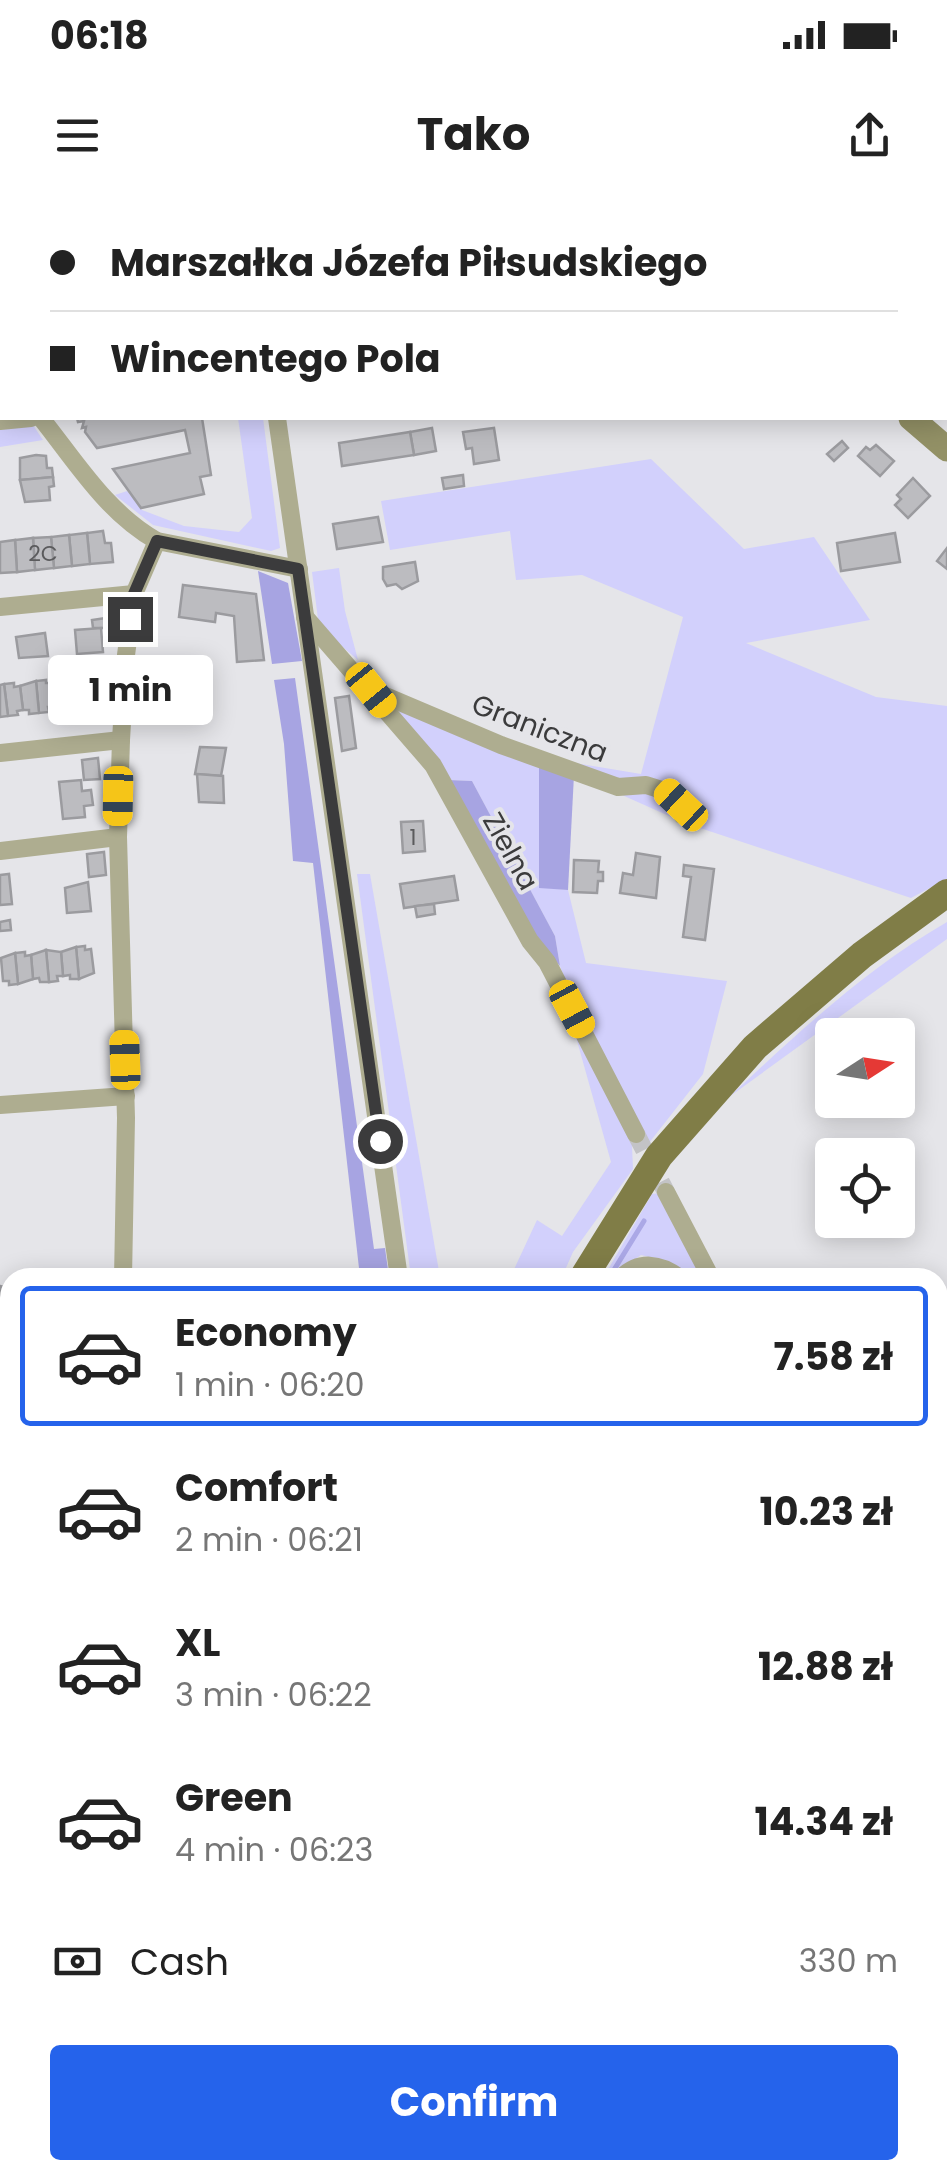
<!DOCTYPE html>
<html lang="en">
<head>
<meta charset="utf-8">
<style>
	:root { --surface:#fff; --page:#f6f6f6; --text:#222; --muted:#767676; --line:#e0e0e0; --accent:#2563eb }
	body { margin:0; font-family:Poppins,sans-serif; background:var(--page); color:var(--text); height:100vh; display:flex; flex-direction:column; font-size:38px; white-space:nowrap }
	* { box-sizing:border-box; margin:0 }
	p { font-size:32px; color:var(--muted) }
	.icon { flex:none; width:55px; height:55px; fill:none; stroke:currentColor; stroke-width:2; stroke-linecap:round; stroke-linejoin:round }
	.map { position:relative; flex:1; overflow:hidden }
	.side { position:absolute; left:0px; top:1068px; width:948px; height:912px; display:flex; flex-direction:column; background:var(--surface); border-radius:30px 30px 0 0; box-shadow:0 5px 25px #0003 }
	.side>* { flex:none }
	.top-card { position:absolute; left:0px; top:0px; width:948px; height:220px; box-shadow:0 5px 25px #0003; display:grid; align-content:center; height:220px; padding:0 50px; background:var(--surface) }
	.needle { width:65px; rotate:78deg }
	.tools { position:absolute; left:815px; top:818px; display:grid; gap:20px }
	.tools a { display:grid; place-items:center; width:100px; height:100px; border-radius:10px; background:var(--surface); box-shadow:0 5px 25px #0003; font-size:50px }
	.end { position:absolute; width:45px; height:45px; margin:-22px; border:12px solid #3b3b3c; background:#fff; box-shadow:0 0 0 5px #fff }
	.from { border-radius:50% }
	.bubble { position:absolute; height:70px; border-radius:10px; background:var(--surface); box-shadow:0 5px 25px #0003; font-size:32px; font-weight:700; line-height:70px; text-align:center }
	.car { position:absolute; width:30px; height:60px; margin:-30px -15px; border-radius:12px; box-shadow:0 0 8px 2px #0007; background:linear-gradient(#f5c518 24%,#345 0 40%,#f5c518 0 76%,#345 0 86%,#f5c518 0) }
	.top-card b { display:flex; align-items:center; gap:35px; height:95px; font-size:38px }
	.top-card b+b { border-top:2px solid var(--line) }
	.top-card i { width:25px; height:25px; background:var(--text) }
	ul { padding:18px 0 0; list-style:none }
	li { display:flex; align-items:center; gap:30px; height:140px; margin:0 20px 15px; padding:0 30px; border:5px solid transparent; border-radius:10px }
	li div { flex:1 }
	li b { display:block; font-size:38px }
	li em { font-style:normal; font-weight:700 }
	li.on { border-color:var(--accent) }
	li>.icon { width:90px; height:90px; stroke-width:1.5 }
	.pay { display:flex; align-items:center; gap:25px; height:110px; padding:0 50px; font-size:38px }
	.pay p { margin-inline-start:auto }
	.cta { display:flex; gap:20px; margin-top:auto; padding:20px 50px }
	.cta a { flex:1; height:115px; border-radius:10px; background:var(--accent); color:#fff; font-size:40px; font-weight:700; line-height:115px; text-align:center }
	.status { display:flex; justify-content:space-between; align-items:center; height:70px; padding:0 50px; background:var(--surface); direction:ltr }
	.status svg { height:28px; fill:currentColor }
	header { display:flex; justify-content:space-between; align-items:center; height:130px; padding:0 50px; background:var(--surface); font-size:45px; font-weight:700 }
	.map>svg:first-child { display:block }
</style>
</head>
<body>
<div class="status"><b>06:18</b><svg viewBox="0 0 49 12"><path d="M0 12V9h3v3zM5 12V6h3v6zM10 12V3h3v9zM15 12V0h3v12zM26 1h20v11H26zM47 4h2v5h-2z"/></svg></div>
<header><svg class="icon" aria-label="menu" viewBox="0 0 24 24"><path d="M4 6h16M4 12h16M4 18h16"/></svg>Tako<svg class="icon" aria-label="share" viewBox="0 0 24 24"><path d="M12 15V3M7 8l5-5 5 5M5 13v7h14v-7"/></svg></header>
<div class="map">
<svg width="947" height="1979" viewBox="0 0 947 1979">
	<rect width="100%" height="100%" fill="#e5e5e9"/>
	<g fill="#d2d0fc">
		<polygon points="238,218 263,218 280,348 271,351 153,325 115,295 127,291 142,310 184,326 239,332 252,318"/>
		<polygon points="26,224 33,225 43,240 0,247 0,230"/>
		<polygon points="651,259 744,349 814,337 870,420 746,443 876,497 947,506 947,679 911,698 691,625 685,596 670,586 620,579 575,563 641,574 683,417 582,375 516,380 510,331 390,350 381,301"/>
		<polygon points="339,368 345,411 358,460 319,427 312,372"/>
		<polygon points="395,507 539,564 539,687 568,690 586,763 727,781 703,874 649,943 572,799 560,766 555,736 472,581 448,580"/>
		<polygon points="636,590 667,597 678,620 613,591"/>
		<polygon points="357,674 370,674 440,1077 411,1077"/>
		<path d="M 947,722 L 947,739 L 729,897 C 798,833 864,770 947,722 Z"/>
		<polygon points="577,828 638,944 632,946 633,969 573,1052 562,1077 510,1078 537,1020 562,1036 611,962 574,830"/>
		<polygon points="660,993 702,1077 688,1077 663,1060 641,1055 621,1069 615,1077 603,1078 652,994"/>
		<polygon points="0,1679 10,1681 10,1796 6,1753 0,1743"/>
		<polygon points="137,1970 212,1970 211,1979 137,1979"/>
	</g>
	<g fill="#a7a4e2">
		<polygon points="258,371 288,383 302,461 272,464"/>
		<polygon points="295,478 374,1049 385,1048 389,1077 360,1077 313,663 293,661 284,544 274,480"/>
		<polygon points="539,564 574,575 568,690 539,688"/>
		<polygon points="448,580 472,581 555,736 560,766 535,737"/>
		<polygon points="0,1568 10,1572 10,1681 0,1679"/>
		<polygon points="947,1738 947,1894 938,1913 938,1745"/>
		<polygon points="725,1970 856,1970 854,1979 727,1979"/>
		<polygon points="883,1970 932,1970 933,1979 887,1979"/>
	</g>
	<g fill="none" stroke-linecap="round" stroke-linejoin="round">
		<g stroke="#aba8e6" stroke-width="5">
			<polyline points="609,1078 644,1021"/>
			<polyline points="0,1389 10,1395"/>
			<polyline points="0,1426 10,1432"/>
			<polyline points="0,1645 3,1649 10,1650"/>
			<polyline points="938,1810 947,1810"/>
		</g>
	</g>
	<g fill="#bcbcc0" stroke="#9b9b9f" stroke-width="2.5">
		<polygon points="77,218 202,218 211,275 200,277 204,294 141,308 113,269 190,253 185,230 97,248 85,232 86,227 82,228 84,221 78,222"/>
		<polygon points="432,228 436,251 414,255 410,232"/>
		<polygon points="494,228 499,260 474,264 472,248 466,249 463,232"/>
		<polygon points="410,232 414,255 342,266 339,243"/>
		<polygon points="842,241 848,248 834,261 827,254"/>
		<polygon points="876,245 894,261 880,276 858,256 866,247 870,250"/>
		<polygon points="36,255 46,256 47,268 52,268 53,277 20,280 20,258"/>
		<polygon points="463,275 464,286 444,289 442,278"/>
		<polygon points="53,277 54,286 49,287 50,300 25,302 20,280"/>
		<polygon points="913,278 930,296 908,318 895,305 901,299 897,295"/>
		<polygon points="378,317 383,342 337,349 333,324"/>
		<polygon points="103,331 105,343 111,343 113,362 90,364 87,333"/>
		<polygon points="87,333 90,364 72,366 69,335"/>
		<polygon points="895,333 900,362 841,371 837,343"/>
		<polygon points="69,335 72,366 54,368 51,337"/>
		<polygon points="51,337 54,368 35,370 33,338"/>
		<polygon points="33,338 35,370 17,372 15,340"/>
		<polygon points="15,340 17,372 0,373 0,342"/>
		<polygon points="947,348 947,369 937,361"/>
		<polygon points="415,362 418,381 402,389 396,384 387,386 383,379 383,367"/>
		<polygon points="183,385 256,394 264,460 237,462 234,416 216,413 215,422 179,417"/>
		<polygon points="106,418 107,428 93,428 92,420"/>
		<polygon points="101,428 103,452 77,454 75,430"/>
		<polygon points="45,433 48,456 19,458 16,437"/>
		<polygon points="145,462 181,467 178,493 144,489"/>
		<polygon points="99,474 100,506 92,507 92,502 86,503 83,479"/>
		<polygon points="77,476 77,480 83,479 86,503 71,509 67,477"/>
		<polygon points="67,477 71,509 61,510 60,506 55,507 52,483"/>
		<polygon points="46,480 46,483 52,483 55,507 48,507 49,512 39,513 36,481"/>
		<polygon points="36,481 39,513 29,514 29,510 23,510 20,486"/>
		<polygon points="14,483 14,487 20,486 23,510 17,511 18,515 8,516 4,484"/>
		<polygon points="4,484 8,516 0,517 0,485"/>
		<polygon points="349,496 356,548 342,551 335,498"/>
		<polygon points="200,547 226,548 221,576 195,574"/>
		<polygon points="98,558 100,579 84,580 82,560"/>
		<polygon points="197,574 223,576 224,603 199,602"/>
		<polygon points="81,580 82,591 91,590 93,605 84,606 85,617 63,619 59,582"/>
		<polygon points="423,621 425,651 403,653 401,622"/>
		<polygon points="104,652 106,675 89,677 87,654"/>
		<polygon points="636,653 660,657 656,698 620,693 623,673 633,675"/>
		<polygon points="574,660 599,661 598,672 603,672 603,681 598,681 597,693 573,692"/>
		<polygon points="684,665 714,669 705,740 683,737 691,677 683,676"/>
		<polygon points="9,674 12,704 0,705 0,675"/>
		<polygon points="454,676 458,700 404,708 400,684"/>
		<polygon points="88,682 91,711 67,713 65,688"/>
		<polygon points="434,704 435,714 417,717 415,706"/>
		<polygon points="10,720 11,730 0,731 0,722"/>
		<polygon points="85,746 85,750 91,749 94,773 79,779 76,747"/>
		<polygon points="76,747 79,779 70,779 70,775 63,776 61,752"/>
		<polygon points="46,750 61,752 63,776 57,776 58,781 49,782"/>
		<polygon points="46,750 49,782 40,782 39,778 33,779 31,755"/>
		<polygon points="25,752 25,756 31,755 33,779 18,784 15,753"/>
		<polygon points="15,753 18,784 9,785 9,781 3,781 1,758"/>
		<polygon points="0,1086 10,1089 9,1107 5,1107 5,1115 0,1115"/>
		<polygon points="947,1544 947,1569 938,1568 938,1547"/>
		<polygon points="215,1970 231,1970 230,1978 214,1976"/>
	</g>
	<g fill="none" stroke-linecap="round" stroke-linejoin="round">
		<polyline stroke="#c3c3c6" stroke-width="18" stroke-dasharray="18 9" stroke-linecap="butt" points="636,934 666,992"/>
		<g stroke="#aead90" stroke-width="18">
			<polyline points="247,0 247,2"/>
			<polyline points="0,157 2,161"/>
			<path d="M 41,218 C 76,262 107,313 157,341 L 299,369"/>
			<polyline points="277,218 399,1078"/>
			<polyline points="0,221 31,218"/>
			<polyline points="0,407 134,394"/>
			<polyline points="305,417 433,565 530,741 547,762 636,934"/>
			<polyline points="376,492 501,545 618,587 646,585 665,591 681,605 682,615"/>
			<polyline points="0,553 121,540"/>
			<polyline points="0,651 118,637"/>
			<polyline points="0,905 126,896"/>
			<polyline points="666,992 711,1078"/>
			<polyline points="123,1078 126,918 118,637 121,540 126,455 134,394 157,341"/>
			<path d="M 621,1078 C 639,1060 660,1063 680,1078"/>
			<polyline points="938,1468 947,1489"/>
		</g>
		<g stroke="#939166" stroke-width="25">
			<polyline points="664,0 666,2"/>
			<polyline points="911,218 947,249"/>
			<polyline points="0,1407 10,1413"/>
		</g>
		<g stroke="#807d47" stroke-width="28">
			<polyline points="583,1078 659,956 755,847 862,755 947,693"/>
			<polyline points="519,1970 520,1979"/>
		</g>
	</g>
	<g fill="none" stroke-linecap="round" stroke-linejoin="round">
		<polyline stroke="#3b3b3c" stroke-width="12" points="130,419 134,394 157,341 298,369 380,941"/>
	</g>
	<g text-anchor="middle" stroke-width="8" stroke-linejoin="round" paint-order="stroke">
		<g font-size="22" fill="#5b5b5d">
			<text x="43" y="361">2C</text>
			<text x="413" y="645">1</text>
		</g>
		<g font-size="28" fill="#3b3b3c" stroke="#e5e5e9">
			<text transform="translate(540 528) rotate(21)" y="10">Graniczna</text>
			<text transform="translate(511 651) rotate(61)" y="10">Zielna</text>
		</g>
	</g>
</svg>
<div class="tools">
<a><svg class="needle" viewBox="-14 -14 28 28"><path d="M0-13l5 13h-10z" fill="#e53935"/><path d="M0 13l5-13h-10z" fill="#767676"/></svg></a>
<a><svg class="icon" aria-label="locate" viewBox="0 0 24 24"><circle cx="12" cy="12" r="6"/><path d="M12 2v4M12 18v4M2 12h4M18 12h4"/></svg></a>
</div>
<i class="end from" style="left:380px;top:941px"></i>
<i class="end" style="left:130px;top:419px"></i>
<div class="bubble" style="left:48px;top:455px;width:165px">1 min</div>
<i class="car" style="left:371px;top:490px;rotate:141deg"></i>
<i class="car" style="left:118px;top:596px;rotate:181deg"></i>
<i class="car" style="left:681px;top:605px;rotate:313deg"></i>
<i class="car" style="left:572px;top:809px;rotate:152deg"></i>
<i class="car" style="left:125px;top:860px;rotate:358deg"></i>
<div class="top-card">
<b><i class="from"></i>Marszałka Józefa Piłsudskiego</b>
<b><i></i>Wincentego Pola</b>
</div>
<section class="side">
<ul>
<li class="on"><svg class="icon" aria-label="car" viewBox="0 0 24 24"><path d="M5 17H2v-5l4-1 3-4h7l3 4 3 1v5h-3M9 17h6M6 11h13"/><circle cx="7" cy="17" r="2"/><circle cx="17" cy="17" r="2"/></svg><div><b>Economy</b><p>1 min · 06:20</p></div><em>7.58 zł</em></li>
<li><svg class="icon" aria-label="car" viewBox="0 0 24 24"><path d="M5 17H2v-5l4-1 3-4h7l3 4 3 1v5h-3M9 17h6M6 11h13"/><circle cx="7" cy="17" r="2"/><circle cx="17" cy="17" r="2"/></svg><div><b>Comfort</b><p>2 min · 06:21</p></div><em>10.23 zł</em></li>
<li><svg class="icon" aria-label="car" viewBox="0 0 24 24"><path d="M5 17H2v-5l4-1 3-4h7l3 4 3 1v5h-3M9 17h6M6 11h13"/><circle cx="7" cy="17" r="2"/><circle cx="17" cy="17" r="2"/></svg><div><b>XL</b><p>3 min · 06:22</p></div><em>12.88 zł</em></li>
<li><svg class="icon" aria-label="car" viewBox="0 0 24 24"><path d="M5 17H2v-5l4-1 3-4h7l3 4 3 1v5h-3M9 17h6M6 11h13"/><circle cx="7" cy="17" r="2"/><circle cx="17" cy="17" r="2"/></svg><div><b>Green</b><p>4 min · 06:23</p></div><em>14.34 zł</em></li>
</ul>
<div class="pay"><svg class="icon" aria-label="cash" viewBox="0 0 24 24"><path d="M3 7h18v10H3z"/><circle cx="12" cy="12" r="2"/></svg>Cash<p>330 m</p></div>
<div class="cta"><a>Confirm</a></div>
</section>
</div>
</body>
</html>
